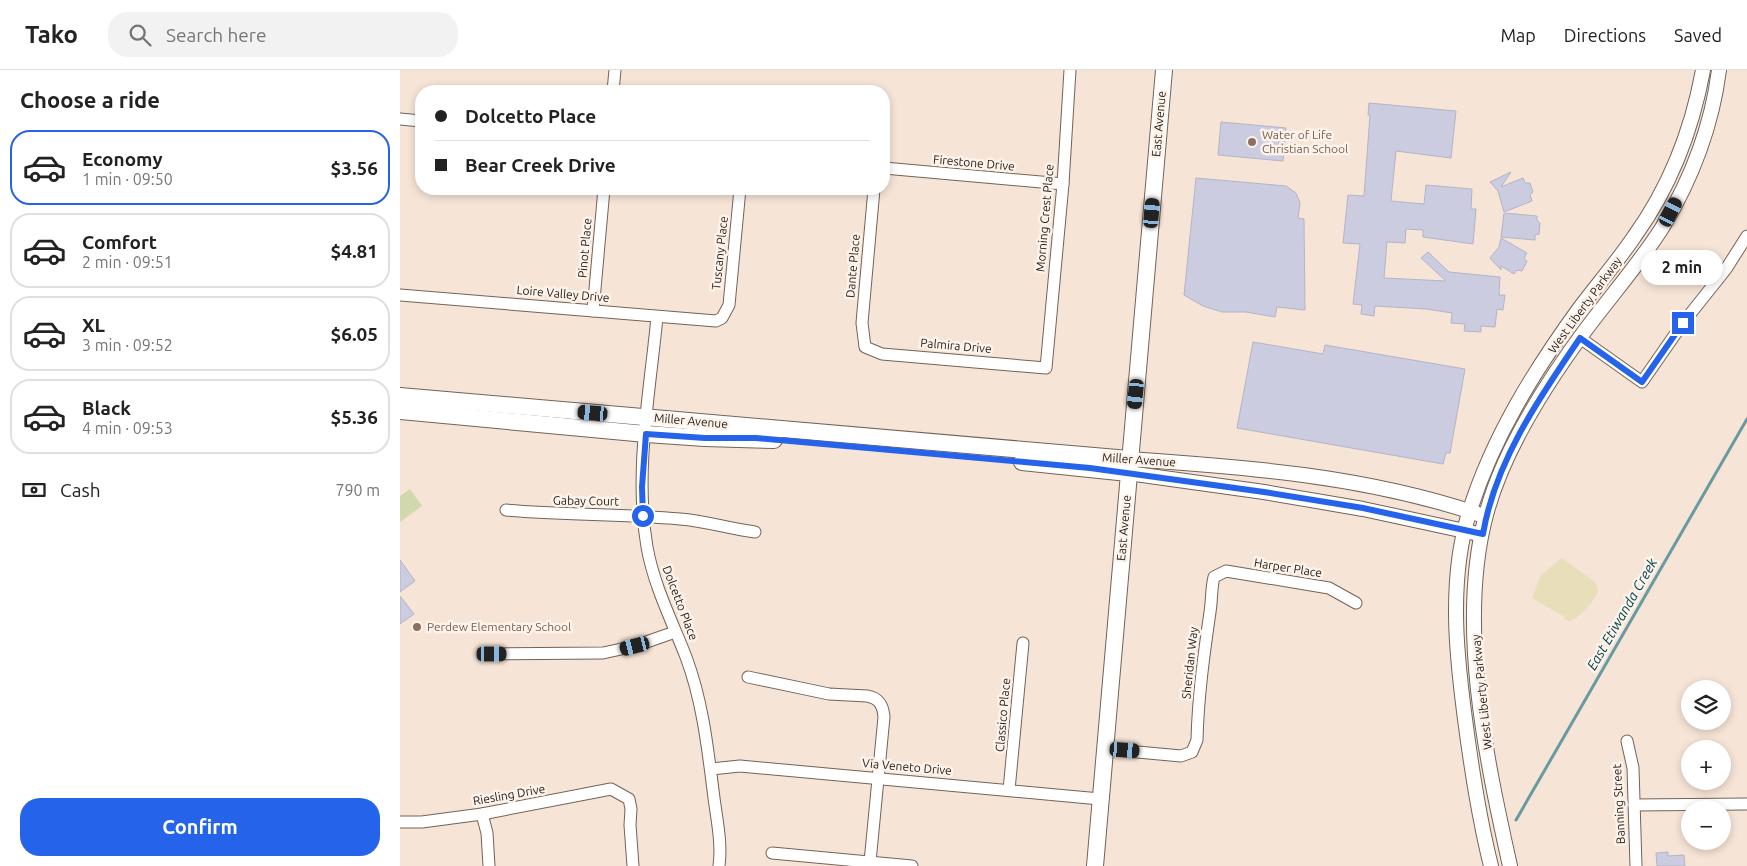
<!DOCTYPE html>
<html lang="en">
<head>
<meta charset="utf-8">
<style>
	:root { --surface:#fff; --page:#f2f2f2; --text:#222; --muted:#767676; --line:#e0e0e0; --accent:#2563eb }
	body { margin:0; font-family:Ubuntu,sans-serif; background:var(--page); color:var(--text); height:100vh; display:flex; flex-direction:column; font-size:19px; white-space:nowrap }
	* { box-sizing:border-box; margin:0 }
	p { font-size:16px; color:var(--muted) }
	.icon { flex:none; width:28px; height:28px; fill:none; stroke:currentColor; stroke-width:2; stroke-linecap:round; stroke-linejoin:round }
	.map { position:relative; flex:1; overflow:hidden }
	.details { display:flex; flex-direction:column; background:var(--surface); width:400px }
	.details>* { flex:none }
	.top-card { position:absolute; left:15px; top:15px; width:475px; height:110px; border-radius:20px; box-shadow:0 2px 8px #0003; display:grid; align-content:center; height:110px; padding:0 20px; background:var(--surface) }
	.controls { position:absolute; left:1281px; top:610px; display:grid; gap:10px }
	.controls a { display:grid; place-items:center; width:50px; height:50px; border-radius:50%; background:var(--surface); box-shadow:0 2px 8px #0003; font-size:25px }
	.end { position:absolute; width:22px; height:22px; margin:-11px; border:6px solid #2563eb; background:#fff; box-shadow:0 0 0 2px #fff }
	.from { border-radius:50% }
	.bubble { position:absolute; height:35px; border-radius:18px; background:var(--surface); box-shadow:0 2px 8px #0003; font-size:16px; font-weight:700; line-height:35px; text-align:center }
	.car { position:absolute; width:15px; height:30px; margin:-15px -8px; border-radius:6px; box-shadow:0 0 4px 1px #0007; background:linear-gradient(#222 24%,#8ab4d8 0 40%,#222 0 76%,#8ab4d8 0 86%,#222 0) }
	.top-card b { display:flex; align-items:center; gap:18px; height:48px; font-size:19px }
	.top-card b+b { border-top:1px solid var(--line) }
	.top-card i { width:12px; height:12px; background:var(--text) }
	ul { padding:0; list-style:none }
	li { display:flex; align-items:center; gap:15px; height:75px; margin:0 10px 8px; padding:0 10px; border:2px solid var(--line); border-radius:20px }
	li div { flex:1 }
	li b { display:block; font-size:19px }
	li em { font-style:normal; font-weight:700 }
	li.current { border-color:var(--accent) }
	li>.icon { width:45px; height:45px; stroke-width:1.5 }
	h2 { padding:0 20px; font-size:22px; line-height:60px }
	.pay { display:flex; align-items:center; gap:12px; height:55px; padding:0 20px; font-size:19px }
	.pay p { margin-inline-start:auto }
	.action { display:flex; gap:10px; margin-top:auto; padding:10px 20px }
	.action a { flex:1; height:58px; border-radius:20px; background:var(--accent); color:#fff; font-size:20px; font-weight:700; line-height:58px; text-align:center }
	header { display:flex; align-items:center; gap:30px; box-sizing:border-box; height:70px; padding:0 25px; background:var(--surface); border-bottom:1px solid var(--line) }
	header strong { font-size:24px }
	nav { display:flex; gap:28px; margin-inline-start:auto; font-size:18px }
	.search { width:350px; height:45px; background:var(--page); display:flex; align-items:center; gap:12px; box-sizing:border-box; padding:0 18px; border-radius:20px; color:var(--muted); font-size:19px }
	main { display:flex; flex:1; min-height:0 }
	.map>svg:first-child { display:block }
</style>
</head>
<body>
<header>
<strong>Tako</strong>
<div class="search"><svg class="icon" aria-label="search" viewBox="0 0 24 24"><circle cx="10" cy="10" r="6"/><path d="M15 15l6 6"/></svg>Search here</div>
<nav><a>Map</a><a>Directions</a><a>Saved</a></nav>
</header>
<main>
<section class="details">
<h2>Choose a ride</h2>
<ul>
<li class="current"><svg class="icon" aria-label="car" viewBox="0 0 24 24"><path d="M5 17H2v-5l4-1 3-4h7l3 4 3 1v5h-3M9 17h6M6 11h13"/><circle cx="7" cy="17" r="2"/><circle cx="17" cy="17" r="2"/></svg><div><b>Economy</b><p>1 min · 09:50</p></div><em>$3.56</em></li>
<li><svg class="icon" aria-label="car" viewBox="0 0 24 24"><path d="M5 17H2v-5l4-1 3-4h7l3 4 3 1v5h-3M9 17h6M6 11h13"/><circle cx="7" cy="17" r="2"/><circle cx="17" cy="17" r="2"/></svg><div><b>Comfort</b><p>2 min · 09:51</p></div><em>$4.81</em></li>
<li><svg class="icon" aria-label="car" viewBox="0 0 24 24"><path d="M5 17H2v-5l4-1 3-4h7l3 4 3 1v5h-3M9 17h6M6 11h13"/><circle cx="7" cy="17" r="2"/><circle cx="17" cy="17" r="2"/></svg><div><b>XL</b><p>3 min · 09:52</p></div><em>$6.05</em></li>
<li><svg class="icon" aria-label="car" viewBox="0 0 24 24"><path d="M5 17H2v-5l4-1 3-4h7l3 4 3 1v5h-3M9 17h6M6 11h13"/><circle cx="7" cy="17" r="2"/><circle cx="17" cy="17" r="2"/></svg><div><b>Black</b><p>4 min · 09:53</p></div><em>$5.36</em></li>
</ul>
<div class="pay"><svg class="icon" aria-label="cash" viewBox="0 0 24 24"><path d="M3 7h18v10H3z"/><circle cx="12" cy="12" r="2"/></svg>Cash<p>790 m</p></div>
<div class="action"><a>Confirm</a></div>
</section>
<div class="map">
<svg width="1347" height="796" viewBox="0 0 1347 796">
	<rect width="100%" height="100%" fill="#f6e4d6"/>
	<polygon fill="#d1d8ac" points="10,419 22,436 0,452 0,426"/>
	<path fill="#e8deb9" d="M 1162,488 L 1195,512 L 1198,520 C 1196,530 1179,549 1169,551 L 1164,549 L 1165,547 L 1132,528 L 1141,505 Z"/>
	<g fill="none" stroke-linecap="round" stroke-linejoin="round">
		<polyline stroke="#6a9aa1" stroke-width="3" points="1116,750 1347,349"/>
	</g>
	<g fill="#cccce0" stroke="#b4b4c7">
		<polygon points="969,33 1056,41 1051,88 996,81 991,131 1024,134 1026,115 1072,119 1071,139 1076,139 1073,174 1023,167 1023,160 1006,159 1005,173 987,172 984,208 1046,211 1021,188 1028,182 1049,202 1100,207 1099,225 1105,225 1103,240 1097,239 1095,257 1081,256 1081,262 1064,261 1065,254 1051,253 1052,243 1026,239 975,236 974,246 961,244 962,235 953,234 960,174 943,173 948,125 964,126 970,45 968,45"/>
		<polygon points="821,52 886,58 883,91 818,85"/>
		<polygon points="1111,102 1101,117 1123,108 1125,113 1130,113 1133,122 1130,125 1132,131 1104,142 1098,121 1090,112"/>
		<polygon points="796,108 886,116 896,123 900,133 898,148 904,149 905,240 877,237 875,247 846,242 822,242 803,236 784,225"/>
		<polygon points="1104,143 1137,146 1137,150 1140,153 1139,164 1135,165 1135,170 1101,167"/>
		<polygon points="1101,168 1127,183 1124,188 1127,191 1122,201 1117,200 1114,204 1101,196 1101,200 1090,188 1099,177"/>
		<polygon points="853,272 923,284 925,275 1065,299 1050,383 1046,383 1043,394 837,358"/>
		<polygon points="0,490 15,511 0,522"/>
		<polygon points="0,526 14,544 0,554"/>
		<polygon points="1268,782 1268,786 1284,785 1285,796 1257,796 1256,783"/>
	</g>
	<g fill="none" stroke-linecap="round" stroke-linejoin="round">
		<g stroke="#736357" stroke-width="13">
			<g id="minor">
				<polyline points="213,21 215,0"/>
				<polyline points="0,49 21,51"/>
				<polyline points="484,98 663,114"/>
				<polyline points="474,119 462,253 465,277 482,284 646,298 663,114 670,0"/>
				<polyline points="0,225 316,251 322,248 329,235 340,119"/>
				<polyline points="193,241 204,119"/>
				<path d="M 257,247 C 250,322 234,401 247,477 C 254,516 272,551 286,587 C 303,632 308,681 314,728 C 317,751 322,773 319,796"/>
				<polyline points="1180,268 1242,312 1283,253 1326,199 1347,166"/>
				<path d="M 106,440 C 164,445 222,444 280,449 C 306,451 330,459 355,462"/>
				<polyline points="92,584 203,583 235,576 275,562"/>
				<path d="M 348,607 L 429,624 L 467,626 C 479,628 483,635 484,647 L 470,792"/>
				<polyline points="1227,671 1233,698 1236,796"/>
				<path d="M 705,679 L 781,686 L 792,682 L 797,670 C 798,627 804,584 810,542 C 812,530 811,519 814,507 L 826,501 L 929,518 L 956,533"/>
				<polyline points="311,699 340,696 700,729"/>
				<polyline points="609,720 623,573"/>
				<polyline points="1234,735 1347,734"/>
				<polyline points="82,744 87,763 89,796"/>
				<polyline points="0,752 22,752 82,744 211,719 229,729 231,739 230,755 233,796"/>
				<polyline points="372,783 512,796"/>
			</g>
		</g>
		<g stroke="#736357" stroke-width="16">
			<g id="tertiary">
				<path d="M 729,389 C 847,397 965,406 1078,444"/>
				<polyline points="728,403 864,422 963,439 1074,463"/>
				<path d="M 1091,796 C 1080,752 1073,708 1067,664 C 1057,592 1047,511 1070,440 C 1093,367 1134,301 1179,239 C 1197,215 1217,192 1234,167 C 1270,117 1292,60 1303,0"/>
				<path d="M 1110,796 C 1086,688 1057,554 1086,445 C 1103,380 1145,315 1184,262 C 1210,227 1239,194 1262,158 C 1291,110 1312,55 1319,0"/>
			</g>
		</g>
		<g stroke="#736357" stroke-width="18">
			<g id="secondary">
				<polyline points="0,326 729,389"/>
				<polyline points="0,341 246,364 305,368 374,370"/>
				<polyline points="622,392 728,403"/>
				<polyline points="695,796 764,0"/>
			</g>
		</g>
		<use href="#minor" stroke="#fff" stroke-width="11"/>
		<use href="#tertiary" stroke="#fff" stroke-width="14"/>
		<use href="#secondary" stroke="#fff" stroke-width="16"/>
	</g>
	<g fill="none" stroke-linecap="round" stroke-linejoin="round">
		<path stroke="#2563eb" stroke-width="6" d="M 243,446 L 242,417 L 246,364 L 305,368 L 356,368 L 690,398 L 864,422 L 963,438 L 1083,464 C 1095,392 1139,328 1180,268 L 1242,312 L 1283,253"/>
	</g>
	<g fill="#8d6e63" stroke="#fef3ea" stroke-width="2">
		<circle cx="852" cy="72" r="5"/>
		<circle cx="17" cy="557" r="5"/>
	</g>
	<g text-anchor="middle" stroke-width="5" stroke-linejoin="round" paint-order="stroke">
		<g font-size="12" fill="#28221d" stroke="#fef3ea">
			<text transform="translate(759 54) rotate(-85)" y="4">East Avenue</text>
			<text transform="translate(574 93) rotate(5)" y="4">Firestone Drive</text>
			<text transform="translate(645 148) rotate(-85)" y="4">Morning Crest Place</text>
			<text transform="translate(185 178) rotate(-85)" y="4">Pinot Place</text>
			<text transform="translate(320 183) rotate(-84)" y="4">Tuscany Place</text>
			<text transform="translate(453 196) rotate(-85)" y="4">Dante Place</text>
			<text transform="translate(163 224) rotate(5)" y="4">Loire Valley Drive</text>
			<text transform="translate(1185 235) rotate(-54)" y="4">West Liberty Parkway</text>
			<text transform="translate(556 276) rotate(5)" y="4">Palmira Drive</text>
			<text transform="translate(291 351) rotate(5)" y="4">Miller Avenue</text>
			<text transform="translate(739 390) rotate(4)" y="4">Miller Avenue</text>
			<text transform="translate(186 431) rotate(1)" y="4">Gabay Court</text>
			<text transform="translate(724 458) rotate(-85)" y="4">East Avenue</text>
			<text transform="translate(888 498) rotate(9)" y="4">Harper Place</text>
			<text transform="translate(280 533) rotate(69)" y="4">Dolcetto Place</text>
			<text transform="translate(790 593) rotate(-84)" y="4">Sheridan Way</text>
			<text transform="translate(1082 622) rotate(-96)" y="4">West Liberty Parkway</text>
			<text transform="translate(603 645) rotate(-85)" y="4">Classico Place</text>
			<text transform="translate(507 697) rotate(5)" y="4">Via Veneto Drive</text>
			<text transform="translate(109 725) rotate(-10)" y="4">Riesling Drive</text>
			<text transform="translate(1219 734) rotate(-93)" y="4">Banning Street</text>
		</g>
		<g font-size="12" fill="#785e54" stroke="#fef3ea" text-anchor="start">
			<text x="862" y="69">Water of Life<tspan x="862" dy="14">Christian School</tspan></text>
			<text x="27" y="561">Perdew Elementary School</text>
		</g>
		<g font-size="14" font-style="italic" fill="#00454d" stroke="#fef3ea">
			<text transform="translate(1222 544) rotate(-60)" y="5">East Etiwanda Creek</text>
		</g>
	</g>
</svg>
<div class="controls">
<a><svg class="icon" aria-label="layers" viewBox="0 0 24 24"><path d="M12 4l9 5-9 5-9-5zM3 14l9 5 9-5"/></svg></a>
<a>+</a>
<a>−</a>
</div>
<i class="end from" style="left:243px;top:446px"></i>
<i class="end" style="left:1283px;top:253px"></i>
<div class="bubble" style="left:1241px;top:180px;width:82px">2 min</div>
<i class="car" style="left:1271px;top:142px;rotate:27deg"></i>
<i class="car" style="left:752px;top:143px;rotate:5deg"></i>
<i class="car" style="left:736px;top:324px;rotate:186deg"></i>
<i class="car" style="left:193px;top:343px;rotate:275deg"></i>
<i class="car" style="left:235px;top:576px;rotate:256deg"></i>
<i class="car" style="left:92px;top:584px;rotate:90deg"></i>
<i class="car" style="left:725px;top:680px;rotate:94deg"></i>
<div class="top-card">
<b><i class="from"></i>Dolcetto Place</b>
<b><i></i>Bear Creek Drive</b>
</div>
</div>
</main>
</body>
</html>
